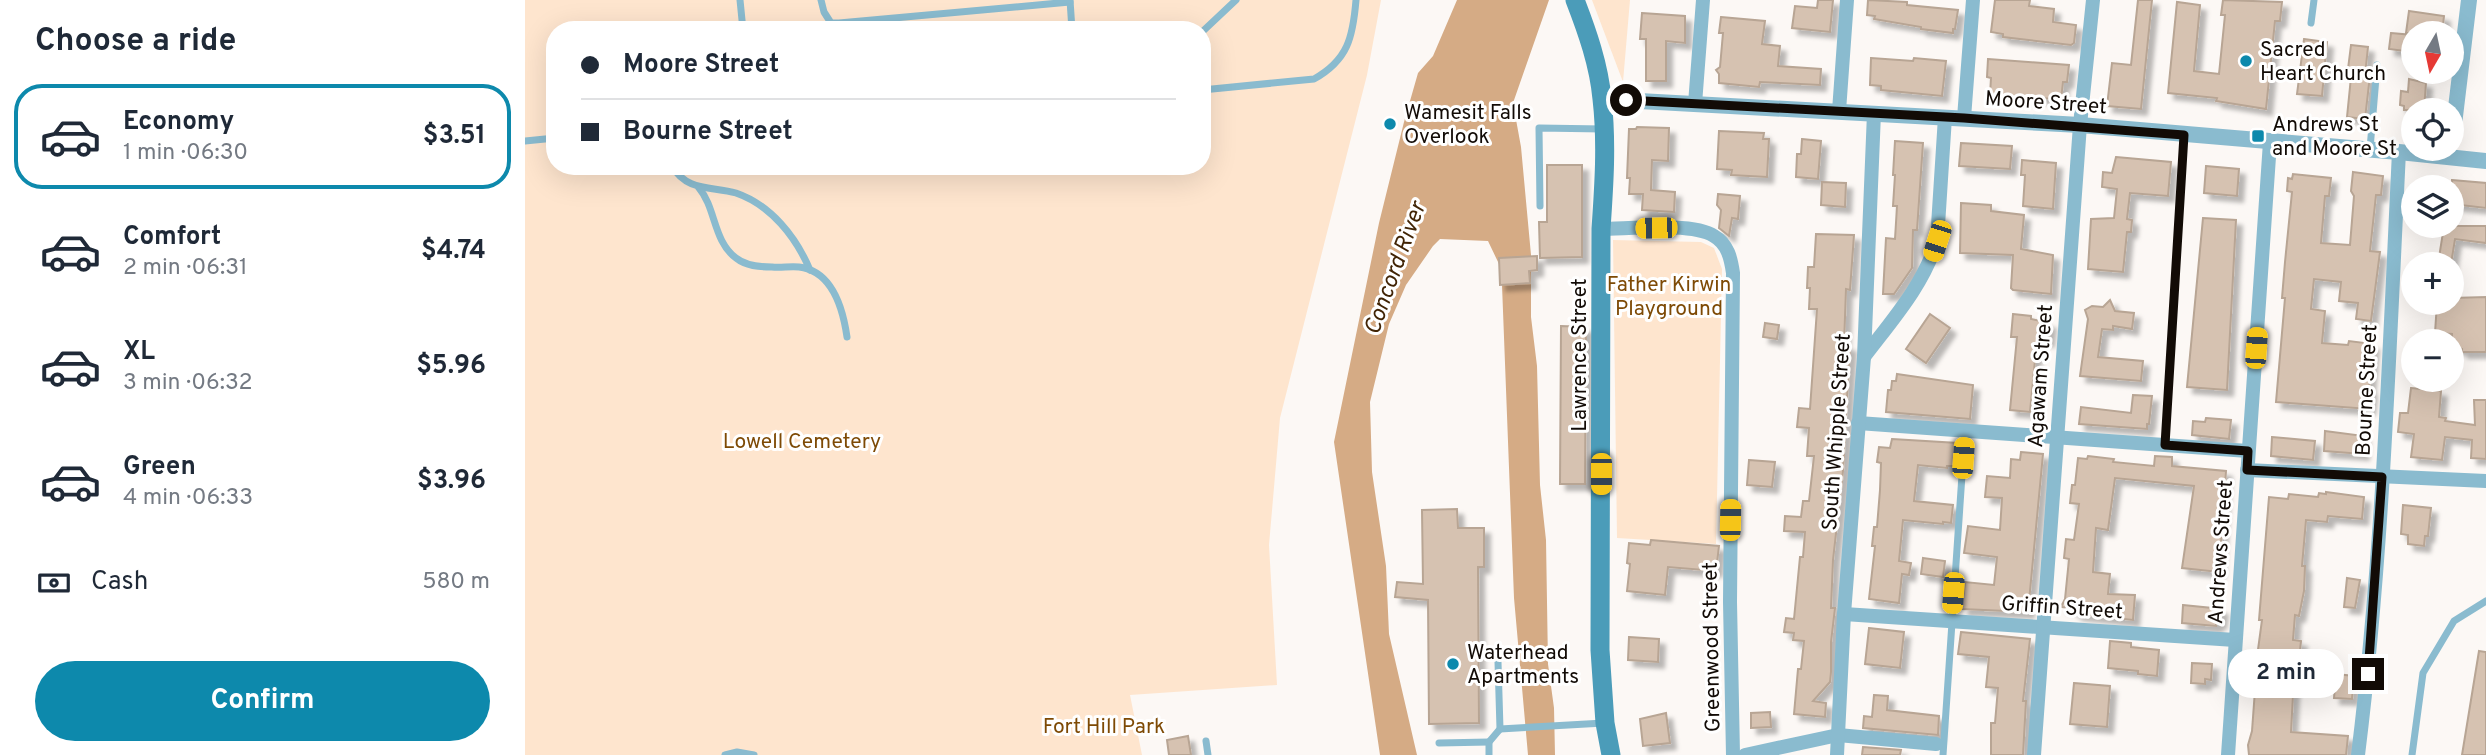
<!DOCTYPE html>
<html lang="en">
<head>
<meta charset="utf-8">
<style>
	:root { --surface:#fff; --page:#f6f6f7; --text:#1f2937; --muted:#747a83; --line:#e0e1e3; --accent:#0d89ac }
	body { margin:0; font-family:Overpass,sans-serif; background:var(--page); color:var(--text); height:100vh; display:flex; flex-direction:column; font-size:26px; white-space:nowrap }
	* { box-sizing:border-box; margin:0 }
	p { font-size:23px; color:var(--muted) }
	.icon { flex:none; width:38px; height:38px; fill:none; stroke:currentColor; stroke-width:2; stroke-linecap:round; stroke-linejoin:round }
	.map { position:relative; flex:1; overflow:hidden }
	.panel { display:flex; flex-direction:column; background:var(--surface); width:525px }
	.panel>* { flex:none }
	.top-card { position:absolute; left:21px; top:21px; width:665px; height:154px; border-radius:28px; box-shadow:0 7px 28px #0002; display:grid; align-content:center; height:154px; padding:0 35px; background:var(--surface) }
	.needle { width:46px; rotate:189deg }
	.controls { position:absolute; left:1876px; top:21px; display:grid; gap:14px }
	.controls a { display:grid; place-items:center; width:63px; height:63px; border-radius:50%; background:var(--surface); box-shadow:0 7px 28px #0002; font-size:35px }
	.end { position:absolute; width:32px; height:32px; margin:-16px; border:9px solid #120b06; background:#fff; box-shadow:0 0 0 4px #fff }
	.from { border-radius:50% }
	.bubble { position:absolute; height:49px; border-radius:24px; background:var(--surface); box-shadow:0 7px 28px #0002; font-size:23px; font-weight:700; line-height:49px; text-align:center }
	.car { position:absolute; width:21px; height:42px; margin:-21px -10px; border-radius:9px; box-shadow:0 0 5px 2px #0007; background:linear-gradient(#f5c518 24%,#345 0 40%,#f5c518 0 76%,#345 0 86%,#f5c518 0) }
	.top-card b { display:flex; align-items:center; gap:24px; height:66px; font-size:26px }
	.top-card b+b { border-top:2px solid var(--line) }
	.top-card i { width:18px; height:18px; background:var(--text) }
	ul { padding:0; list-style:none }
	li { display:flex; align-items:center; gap:21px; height:105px; margin:0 14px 10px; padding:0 21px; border:4px solid transparent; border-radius:28px }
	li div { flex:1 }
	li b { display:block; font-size:26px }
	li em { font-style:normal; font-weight:700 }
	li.current { border-color:var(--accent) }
	li>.icon { width:63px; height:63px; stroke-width:1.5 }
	h2 { padding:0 35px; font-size:32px; line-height:84px }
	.pay { display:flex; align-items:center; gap:18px; height:77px; padding:0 35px; font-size:26px }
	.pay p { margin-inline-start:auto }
	.cta { display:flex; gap:14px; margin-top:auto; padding:14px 35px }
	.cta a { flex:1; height:80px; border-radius:42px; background:var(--accent); color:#fff; font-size:28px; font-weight:700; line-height:80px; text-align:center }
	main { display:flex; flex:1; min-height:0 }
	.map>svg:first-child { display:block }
</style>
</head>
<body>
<main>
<section class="panel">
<h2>Choose a ride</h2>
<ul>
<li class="current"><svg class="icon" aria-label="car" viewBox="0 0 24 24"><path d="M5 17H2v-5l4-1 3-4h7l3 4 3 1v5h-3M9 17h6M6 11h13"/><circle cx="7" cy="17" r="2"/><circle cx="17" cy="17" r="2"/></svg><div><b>Economy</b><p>1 min · 06:30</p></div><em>$3.51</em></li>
<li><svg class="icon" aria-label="car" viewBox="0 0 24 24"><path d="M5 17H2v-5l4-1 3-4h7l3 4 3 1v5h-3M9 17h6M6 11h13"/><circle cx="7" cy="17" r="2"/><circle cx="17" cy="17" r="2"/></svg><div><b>Comfort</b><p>2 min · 06:31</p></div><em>$4.74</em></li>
<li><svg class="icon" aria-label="car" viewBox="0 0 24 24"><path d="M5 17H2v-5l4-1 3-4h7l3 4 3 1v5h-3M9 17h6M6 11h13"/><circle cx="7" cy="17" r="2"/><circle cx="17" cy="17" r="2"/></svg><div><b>XL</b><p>3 min · 06:32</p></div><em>$5.96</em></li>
<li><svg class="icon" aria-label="car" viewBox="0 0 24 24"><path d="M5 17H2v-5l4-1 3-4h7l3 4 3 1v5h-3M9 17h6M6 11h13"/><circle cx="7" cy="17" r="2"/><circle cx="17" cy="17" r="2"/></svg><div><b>Green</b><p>4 min · 06:33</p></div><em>$3.96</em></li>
</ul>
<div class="pay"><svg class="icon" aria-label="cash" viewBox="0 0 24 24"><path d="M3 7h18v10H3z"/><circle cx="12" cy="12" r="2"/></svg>Cash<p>580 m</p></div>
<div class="cta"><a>Confirm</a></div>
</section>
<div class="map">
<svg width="1961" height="755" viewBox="0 0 1961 755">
	<defs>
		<filter id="shadow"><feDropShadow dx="6" dy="6" stdDeviation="2" flood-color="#0004"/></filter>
	</defs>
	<rect width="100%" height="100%" fill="#fcf8f5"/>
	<g fill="#fee5ce" fill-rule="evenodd">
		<path d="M 0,0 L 856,0 L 842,75 L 755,418 L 744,545 L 752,685 L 605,695 L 617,755 L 0,755 ZM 30,30 L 677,30 L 677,166 L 30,166 Z"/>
		<polygon points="1067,0 1105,0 1098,82"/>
		<polygon points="1088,240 1176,242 1189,248 1197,269 1191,544 1092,538"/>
	</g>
	<polygon fill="#d5ab85" points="932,0 1024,0 988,103 996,147 1006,255 1006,317 1012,366 1015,485 1021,540 1023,664 1029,708 1030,755 1003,755 989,598 977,285 974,264 963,241 915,239 908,246 881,285 864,324 845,402 847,472 861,566 864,634 892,755 855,755 809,442 854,223 879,122 893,73 908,56"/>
	<g fill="#d6c2b1" stroke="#b8a594" stroke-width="2" filter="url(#shadow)">
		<polygon points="1293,0 1308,0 1305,32 1267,28 1270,6 1292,8"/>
		<polygon points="1343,0 1382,2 1382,5 1433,10 1430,29 1428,29 1428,33 1396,29 1396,27 1349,19 1350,16 1342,15"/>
		<polygon points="1470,0 1505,0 1504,6 1529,9 1528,22 1551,25 1549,43 1546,45 1478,37 1478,34 1466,32"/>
		<polygon points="1613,0 1627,0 1616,109 1582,106 1587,63 1606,65"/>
		<polygon points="1698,0 1757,2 1755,21 1750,21 1741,109 1691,101 1692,98 1643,93 1652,2 1675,5 1669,71 1694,74 1700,15 1696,15"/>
		<polygon points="1884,11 1919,16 1917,33 1881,33"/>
		<polygon points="1117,13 1160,16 1160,43 1141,41 1141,81 1121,81 1121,39 1115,39"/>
		<polygon points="1196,17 1240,21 1237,44 1255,46 1253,66 1296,69 1295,85 1235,82 1234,87 1194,83 1194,74 1191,70 1195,67 1198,33 1194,33"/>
		<polygon points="1866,33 1888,35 1888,52 1864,49"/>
		<polygon points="1779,39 1802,42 1797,96 1772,94"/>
		<polygon points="1826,45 1843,47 1840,75 1845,75 1840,119 1822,117 1826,77 1822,77"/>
		<polygon points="1346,58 1388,61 1389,58 1421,61 1417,96 1356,90 1356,86 1345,85"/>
		<polygon points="1463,59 1544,65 1542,82 1538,82 1536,100 1501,96 1501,98 1465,95 1466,78 1462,77"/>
		<polygon points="1884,79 1901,83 1899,110 1879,110 1879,106 1875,105 1876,91 1883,92"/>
		<polygon points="1112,127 1144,128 1143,161 1127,160 1126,190 1150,192 1149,212 1117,210 1118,194 1104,194 1105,178 1102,178 1104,129 1111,129"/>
		<polygon points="1194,131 1239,133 1238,139 1244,139 1242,177 1206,175 1207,170 1192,169"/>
		<polygon points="1277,139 1296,141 1293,179 1271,177 1272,154 1276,154"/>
		<polygon points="1370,141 1398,143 1392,230 1388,230 1387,268 1369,294 1358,294 1361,238 1370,239 1372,206 1368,206 1370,175 1368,175"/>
		<polygon points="1436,143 1487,146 1485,169 1434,166"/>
		<polygon points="1591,157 1646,162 1643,196 1605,193 1602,219 1607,220 1606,232 1602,232 1598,272 1563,269 1566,219 1589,218 1592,189 1577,187 1578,172 1587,173"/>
		<polygon points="1497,160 1531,163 1528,209 1498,206 1500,175 1496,175"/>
		<polygon points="1022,165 1057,165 1057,257 1015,258 1014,222 1022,222"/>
		<polygon points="1681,166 1714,169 1712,196 1679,193"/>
		<polygon points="1828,172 1858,176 1856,195 1851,195 1845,251 1855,252 1846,321 1831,319 1833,303 1814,301 1816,282 1789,279 1786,309 1800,311 1797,343 1823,345 1824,341 1848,344 1844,389 1846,390 1844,409 1751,402 1760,298 1757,298 1760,262 1767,192 1762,191 1763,178 1767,179 1768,174 1806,178 1804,196 1800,196 1796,243 1825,245 1829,196 1826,191"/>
		<polygon points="1927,180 1961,183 1961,208 1927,204"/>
		<polygon points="1297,182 1321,183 1320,207 1296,205"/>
		<polygon points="1193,194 1215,196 1213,219 1207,218 1204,236 1194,228 1196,210 1192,205"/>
		<polygon points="1436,203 1466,205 1466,211 1499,215 1496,249 1528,255 1526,294 1488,290 1486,288 1488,255 1435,253"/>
		<polygon points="1678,218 1711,220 1702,390 1662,387"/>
		<polygon points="1919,226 1961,226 1961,243 1930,239 1926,264 1913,264"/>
		<polygon points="1291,234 1329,235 1325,290 1321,289 1319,345 1325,346 1318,471 1308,560 1306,608 1310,608 1306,642 1306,672 1305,682 1288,701 1301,703 1300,717 1269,714 1273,669 1276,669 1279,641 1268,640 1269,633 1259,632 1261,618 1269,619 1275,557 1278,557 1280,532 1259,531 1260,516 1276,517 1278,501 1284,501 1289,456 1282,456 1284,428 1272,427 1274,408 1285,409 1292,309 1284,309 1285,288 1282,288 1283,267 1289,267"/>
		<polygon points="1012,256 1012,270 1004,271 1005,283 975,285 974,258"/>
		<polygon points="1961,297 1961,352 1937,352 1937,349 1927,348 1927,334 1910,333 1912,303 1927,303 1927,298"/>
		<polygon points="1585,300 1590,311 1609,313 1607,329 1588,326 1588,330 1577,329 1573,357 1618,361 1616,381 1555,376 1563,319 1560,310 1567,306 1578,307"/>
		<polygon points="1405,314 1425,328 1401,363 1381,349"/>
		<polygon points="1488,314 1506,316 1506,319 1525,323 1523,341 1512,339 1505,412 1485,410 1492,337 1486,337"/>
		<polygon points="1240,323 1254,325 1252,339 1238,337"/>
		<polygon points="1036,326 1061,327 1060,484 1035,484"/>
		<polygon points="1372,374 1448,385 1445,419 1361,412 1363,390 1366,390 1367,381 1371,381"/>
		<polygon points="1886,388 1916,391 1914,417 1921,418 1920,421 1950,425 1949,400 1961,400 1961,459 1946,458 1947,440 1920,437 1917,460 1886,457 1889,434 1873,432 1875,413 1883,413"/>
		<polygon points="1608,395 1627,396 1624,424 1622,424 1622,429 1554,424 1556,407 1606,413"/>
		<polygon points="1681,418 1706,420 1704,439 1667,435 1668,421 1680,422"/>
		<polygon points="1800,431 1839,436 1838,454 1799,451"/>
		<polygon points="1747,437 1790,441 1788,460 1746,456"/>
		<polygon points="1367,439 1433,443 1431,466 1422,466 1422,468 1393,465 1389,501 1428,505 1426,523 1418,522 1418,524 1378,520 1374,561 1386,563 1384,575 1377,574 1374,603 1344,599 1350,546 1347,546 1349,527 1352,527 1355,490 1356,463 1352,462 1354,447 1365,448"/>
		<polygon points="1496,452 1518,454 1503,612 1437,609 1440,582 1469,585 1472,557 1439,553 1443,526 1475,530 1477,498 1460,497 1462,476 1485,478 1486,459 1495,460"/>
		<polygon points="1563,456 1589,459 1588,462 1629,466 1630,456 1647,457 1647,466 1701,471 1694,572 1657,568 1669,486 1590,478 1583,530 1571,528 1568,572 1585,574 1583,594 1610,595 1608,620 1552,614 1545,608 1536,607 1540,599 1544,559 1539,558 1541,539 1549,540 1554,504 1545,503 1547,485 1550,485 1553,458 1562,459"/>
		<polygon points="1224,460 1250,462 1247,487 1222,485"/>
		<polygon points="1801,492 1839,497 1837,519 1803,516 1802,522 1781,520 1777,566 1780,566 1779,591 1774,616 1770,615 1768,640 1776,641 1774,659 1770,658 1766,732 1823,736 1821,755 1724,755 1723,745 1727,731 1730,690 1727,690 1728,672 1730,672 1737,620 1734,620 1744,497 1763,499 1764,494 1793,497 1794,493 1801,494"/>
		<polygon points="1878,505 1906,508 1903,536 1900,536 1899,546 1883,544 1883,535 1876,534"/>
		<polygon points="932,509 933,528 959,528 959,567 953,567 954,723 904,724 903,600 870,597 872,582 898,584 897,510"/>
		<polygon points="1126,540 1194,546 1191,571 1143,567 1140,595 1102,591 1105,564 1102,563 1104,543 1125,545"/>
		<polygon points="1398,558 1420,561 1418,577 1396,574"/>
		<polygon points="1822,578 1835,580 1830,608 1819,607"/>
		<polygon points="1658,605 1697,609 1695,623 1691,623 1691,626 1657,623"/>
		<polygon points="1344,628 1379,632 1375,668 1340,664"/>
		<polygon points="1436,632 1505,639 1498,701 1501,701 1498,755 1466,755 1466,723 1470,723 1473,688 1461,687 1464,657 1433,654"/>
		<polygon points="1104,637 1134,639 1133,662 1103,660"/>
		<polygon points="1585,641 1606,643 1606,647 1634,650 1632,676 1613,674 1613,671 1583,668"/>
		<polygon points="1954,651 1961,652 1961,755 1937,755"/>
		<polygon points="1667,663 1687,664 1686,680 1680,679 1680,684 1666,683"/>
		<polygon points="1811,674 1829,676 1827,699 1809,698"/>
		<polygon points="1549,683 1585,686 1582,727 1545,724"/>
		<polygon points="1349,695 1363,696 1362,710 1414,716 1413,735 1338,728 1339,716 1347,717"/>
		<polygon points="1245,712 1246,727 1226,728 1226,713"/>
		<polygon points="1141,713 1145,743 1118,746 1115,719"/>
		<polygon points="663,736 666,755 644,755 642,740"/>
		<polygon points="1338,747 1376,750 1375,755 1337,755"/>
	</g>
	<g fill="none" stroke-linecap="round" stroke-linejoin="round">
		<g stroke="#8abbcf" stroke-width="7">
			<polyline points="215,0 218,30"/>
			<polyline points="296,0 299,12 306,23 314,23 545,2"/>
			<polyline points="545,0 547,30"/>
			<polyline points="1786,23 1789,0"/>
			<polyline points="677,32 711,0"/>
			<path d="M 677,90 L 789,79 C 823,60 828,37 831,0"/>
			<polyline points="0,141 30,138"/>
			<polyline points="1845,149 1852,65"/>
			<path d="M 147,166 C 162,192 187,186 211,193 C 246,205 271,237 285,270"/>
			<path d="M 174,188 C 191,208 188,241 211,258 C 221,266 234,267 247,267 C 256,268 265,266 274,267 C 308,271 318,309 322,337"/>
			<polyline points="1015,206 1014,128 1078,129"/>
			<polyline points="1640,445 1659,135"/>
			<polyline points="975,729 1079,723"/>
			<polyline points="681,741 683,755"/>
			<polyline points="914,743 964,742"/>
			<polyline points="200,755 212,752 229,755"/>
			<polyline points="964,755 964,742 975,729 973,662"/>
			<polyline points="1418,755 1440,431"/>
			<polyline points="1887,755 1898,673 1929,621 1961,601"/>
		</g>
		<g stroke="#8abbcf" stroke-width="14">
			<polyline points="1170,104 1178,0"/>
			<polyline points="1314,111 1322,0"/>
			<polyline points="1439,118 1448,0"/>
			<path d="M 1076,229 C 1103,229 1168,222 1189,236 C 1203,244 1206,259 1208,273 L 1205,602 L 1208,755"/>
			<path d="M 1339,357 C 1367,320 1398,286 1412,241 L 1420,117"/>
			<polyline points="1333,423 1723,451"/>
			<polyline points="1722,470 1961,481"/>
			<polyline points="1319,614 1710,640"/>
			<polyline points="1220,755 1313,735 1411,744"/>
			<polyline points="1312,755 1319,614 1339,357 1349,113"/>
			<polyline points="1509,755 1555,125 1568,0"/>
			<polyline points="1703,755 1745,142"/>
			<path d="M 1833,755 C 1858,555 1864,353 1874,152"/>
		</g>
		<g stroke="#8abbcf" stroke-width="16">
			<polyline points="1078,99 1555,125 1874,152 1961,161"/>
			<polyline points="1927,141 1944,0"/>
		</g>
		<path stroke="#4b9cb9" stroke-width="19" d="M 1050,0 C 1062,31 1074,65 1077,99 C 1082,142 1079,186 1076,229 L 1075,650 L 1080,723 L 1086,755"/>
	</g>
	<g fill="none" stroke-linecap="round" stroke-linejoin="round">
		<polyline stroke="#120b06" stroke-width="9" points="1101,100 1439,118 1659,135 1640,445 1723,451 1722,470 1857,477 1843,674"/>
	</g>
	<g fill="#0d89ac" stroke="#fff" stroke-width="2.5">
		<circle cx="1721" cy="61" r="7"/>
		<circle cx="865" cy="124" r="7"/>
		<rect x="1726" y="129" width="14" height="14" rx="3.5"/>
		<circle cx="928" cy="664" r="7"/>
	</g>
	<g text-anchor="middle" stroke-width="6" stroke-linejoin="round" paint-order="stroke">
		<g font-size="21" fill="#120b06" stroke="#fff" text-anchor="start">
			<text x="1735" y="56">Sacred<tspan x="1735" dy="24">Heart Church</tspan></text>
			<text x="879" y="119">Wamesit Falls<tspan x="879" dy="24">Overlook</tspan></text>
			<text x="1747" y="131">Andrews St<tspan x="1747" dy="24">and Moore St</tspan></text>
			<text x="942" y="659">Waterhead<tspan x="942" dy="24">Apartments</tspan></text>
		</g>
		<g font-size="21" fill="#120b06" stroke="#fff">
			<text transform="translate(1521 102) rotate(4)" y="7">Moore Street</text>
			<text transform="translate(1054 355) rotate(-90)" y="7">Lawrence Street</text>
			<text transform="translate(1515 376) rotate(-86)" y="7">Agawam Street</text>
			<text transform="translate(1841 390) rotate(-87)" y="7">Bourne Street</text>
			<text transform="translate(1311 432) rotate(-86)" y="7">South Whipple Street</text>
			<text transform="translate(1695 552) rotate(-86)" y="7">Andrews Street</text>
			<text transform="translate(1537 607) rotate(4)" y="7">Griffin Street</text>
			<text transform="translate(1186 647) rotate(-91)" y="7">Greenwood Street</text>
		</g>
		<g font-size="21" fill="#7e4a05" stroke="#fff">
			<text x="1144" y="291">Father Kirwin<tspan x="1144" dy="24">Playground</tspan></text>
			<text x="277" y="448">Lowell Cemetery</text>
			<text x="579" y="733">Fort Hill Park</text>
		</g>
		<g font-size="23" font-style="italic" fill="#412405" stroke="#fff">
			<text transform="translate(869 268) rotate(-70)" y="8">Concord River</text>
		</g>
	</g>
</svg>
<div class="controls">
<a><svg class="needle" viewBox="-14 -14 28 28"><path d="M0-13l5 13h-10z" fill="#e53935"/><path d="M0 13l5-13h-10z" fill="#747a83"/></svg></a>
<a><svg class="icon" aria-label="locate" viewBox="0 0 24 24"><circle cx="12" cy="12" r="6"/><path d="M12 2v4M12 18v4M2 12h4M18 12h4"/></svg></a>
<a><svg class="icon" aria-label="layers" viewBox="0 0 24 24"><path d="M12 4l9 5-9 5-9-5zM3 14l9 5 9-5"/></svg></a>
<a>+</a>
<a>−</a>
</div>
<i class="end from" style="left:1101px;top:100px"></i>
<i class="end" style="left:1843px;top:674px"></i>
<div class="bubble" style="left:1703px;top:649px;width:116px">2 min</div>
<i class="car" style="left:1131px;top:228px;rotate:269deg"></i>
<i class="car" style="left:1412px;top:241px;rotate:198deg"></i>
<i class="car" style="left:1731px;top:348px;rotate:4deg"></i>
<i class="car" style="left:1438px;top:458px;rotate:4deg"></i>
<i class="car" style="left:1076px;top:474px;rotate:180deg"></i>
<i class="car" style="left:1205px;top:520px;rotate:1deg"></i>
<i class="car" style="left:1428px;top:593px;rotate:184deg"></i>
<div class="top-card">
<b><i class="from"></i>Moore Street</b>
<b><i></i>Bourne Street</b>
</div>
</div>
</main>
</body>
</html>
